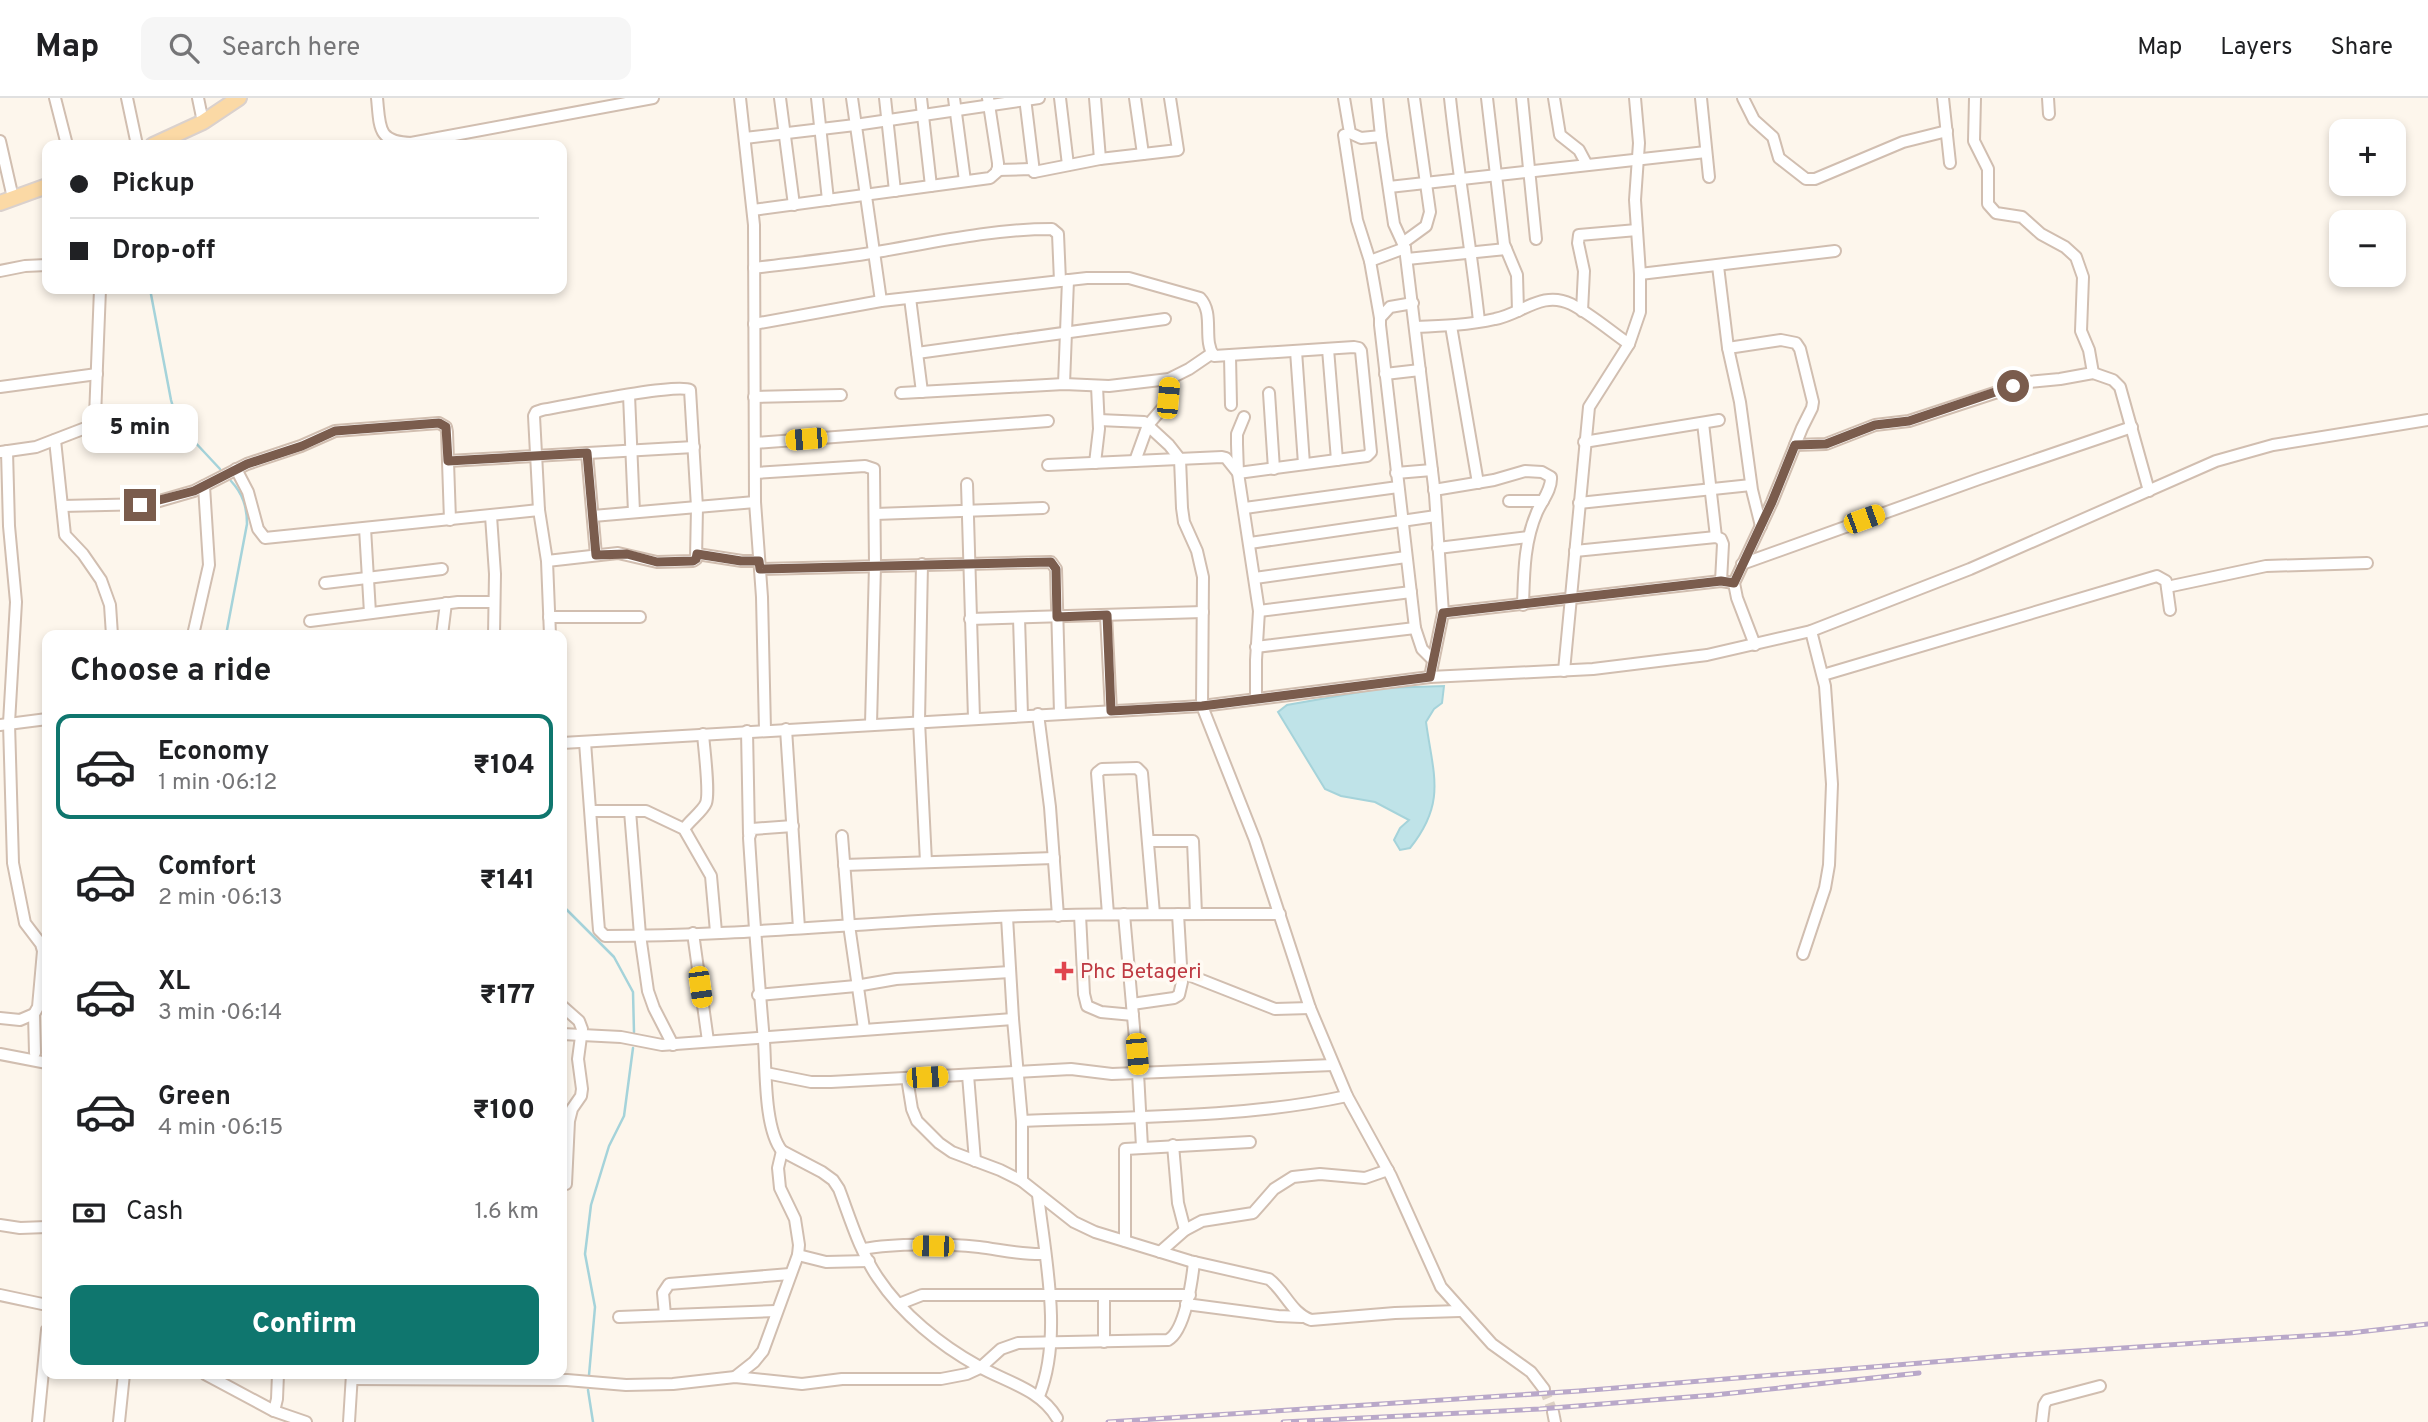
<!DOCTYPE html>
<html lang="en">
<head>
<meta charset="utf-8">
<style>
	:root { --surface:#fff; --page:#f6f6f6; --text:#202124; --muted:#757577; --line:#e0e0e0; --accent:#0f766e }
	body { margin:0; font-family:Overpass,sans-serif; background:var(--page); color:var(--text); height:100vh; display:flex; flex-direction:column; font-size:26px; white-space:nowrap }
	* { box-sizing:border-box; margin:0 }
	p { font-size:23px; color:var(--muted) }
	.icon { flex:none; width:38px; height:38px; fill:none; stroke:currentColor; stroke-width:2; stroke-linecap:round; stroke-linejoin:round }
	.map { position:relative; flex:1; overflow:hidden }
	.panel { position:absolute; left:42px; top:532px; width:525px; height:749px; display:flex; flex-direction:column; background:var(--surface); border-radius:14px; box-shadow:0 4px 10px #0003 }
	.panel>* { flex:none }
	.banner { position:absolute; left:42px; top:42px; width:525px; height:154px; border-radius:14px; box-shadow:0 4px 10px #0003; display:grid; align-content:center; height:154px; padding:0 28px; background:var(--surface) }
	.buttons { position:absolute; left:2329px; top:21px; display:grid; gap:14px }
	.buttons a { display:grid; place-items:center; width:77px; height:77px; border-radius:14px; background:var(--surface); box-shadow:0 4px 10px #0003; font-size:35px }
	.end { position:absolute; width:32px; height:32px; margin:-16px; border:9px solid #7a5c4d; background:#fff; box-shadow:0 0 0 4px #fff }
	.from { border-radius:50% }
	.bubble { position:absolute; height:49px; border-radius:14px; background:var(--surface); box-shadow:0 4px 10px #0003; font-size:23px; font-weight:800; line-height:49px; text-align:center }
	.car { position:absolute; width:21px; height:42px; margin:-21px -10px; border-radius:9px; box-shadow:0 0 5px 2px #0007; background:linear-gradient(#f5c518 24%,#345 0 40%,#f5c518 0 76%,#345 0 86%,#f5c518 0) }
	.banner b { display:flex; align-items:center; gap:24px; height:66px; font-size:26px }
	.banner b+b { border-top:2px solid var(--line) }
	.banner i { width:18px; height:18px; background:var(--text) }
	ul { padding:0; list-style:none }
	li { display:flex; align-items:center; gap:21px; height:105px; margin:0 14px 10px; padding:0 14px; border:4px solid transparent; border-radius:14px }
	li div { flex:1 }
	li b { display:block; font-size:26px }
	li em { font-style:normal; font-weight:800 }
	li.selected { border-color:var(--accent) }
	li>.icon { width:63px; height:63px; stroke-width:1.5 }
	h2 { padding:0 28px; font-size:32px; line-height:84px }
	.pay { display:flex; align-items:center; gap:18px; height:77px; padding:0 28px; font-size:26px }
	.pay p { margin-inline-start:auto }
	.primary-button { display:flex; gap:14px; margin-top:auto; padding:14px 28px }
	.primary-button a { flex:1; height:80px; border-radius:14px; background:var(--accent); color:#fff; font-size:28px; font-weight:800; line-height:80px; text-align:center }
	header { display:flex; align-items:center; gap:42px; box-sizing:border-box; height:98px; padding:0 35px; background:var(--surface); border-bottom:2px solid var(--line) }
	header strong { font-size:33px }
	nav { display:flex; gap:38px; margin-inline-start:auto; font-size:24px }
	.search { width:490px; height:63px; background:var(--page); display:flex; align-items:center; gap:18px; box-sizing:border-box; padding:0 24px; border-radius:14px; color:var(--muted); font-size:26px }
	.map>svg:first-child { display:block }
</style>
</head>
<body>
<header>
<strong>Map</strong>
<div class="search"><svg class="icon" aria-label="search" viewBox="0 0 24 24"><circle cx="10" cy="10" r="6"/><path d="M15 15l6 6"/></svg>Search here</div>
<nav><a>Map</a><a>Layers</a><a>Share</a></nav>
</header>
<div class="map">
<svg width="2428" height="1324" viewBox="0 0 2428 1324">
	<rect width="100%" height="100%" fill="#fdf6ec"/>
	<path fill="#bfe3e8" stroke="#a5d3da" stroke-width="2" d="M 1444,588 L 1442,605 L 1434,611 L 1426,624 C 1433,676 1447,704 1410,750 L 1400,752 L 1394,742 L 1400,730 L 1409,722 L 1375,704 L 1341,698 L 1325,691 L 1278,614 L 1287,607 L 1383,590 Z"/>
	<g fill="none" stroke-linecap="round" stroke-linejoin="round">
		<g stroke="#a5d3da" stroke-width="2.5">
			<polyline points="150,191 171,302 178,326 220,371"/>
			<path d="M 226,537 L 247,426 C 247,409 243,396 231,383"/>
			<polyline points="562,807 614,859 633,894 634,934"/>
			<polyline points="589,1277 595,1209 585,1156 591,1107 609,1048 624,1018 633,950"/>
			<polyline points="588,1292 593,1324"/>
		</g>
		<polyline stroke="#dcd0c4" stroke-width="10" stroke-dasharray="10 5" stroke-linecap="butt" points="1544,1291 1553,1314"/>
		<g stroke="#d1beb0" stroke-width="14">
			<g id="minor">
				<polyline points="55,0 67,47"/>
				<polyline points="127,0 137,47"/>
				<polyline points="198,0 203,24"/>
				<path d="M 377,0 C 380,29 377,44 411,45 L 653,0"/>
				<polyline points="740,0 754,127 755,404 762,499 765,632"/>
				<polyline points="780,0 794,107"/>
				<polyline points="817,0 828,102"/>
				<polyline points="852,0 881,203"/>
				<polyline points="885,0 895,93"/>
				<polyline points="921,0 931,88"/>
				<polyline points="954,0 965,83"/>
				<polyline points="1025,0 1034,74"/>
				<polyline points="1060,0 1068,67"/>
				<polyline points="1095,0 1100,61"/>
				<polyline points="1135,0 1143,56"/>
				<polyline points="1344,0 1350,35 1361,40 1381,38 1394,126 1405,150 1435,397 1443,515 1430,579"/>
				<polyline points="1377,0 1381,38"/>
				<path d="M 1450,0 C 1458,75 1471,149 1479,223"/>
				<polyline points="1487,0 1504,146 1517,177 1518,213"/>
				<polyline points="1522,0 1536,141"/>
				<polyline points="1554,0 1560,37 1579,52 1587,67"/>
				<polyline points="1701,0 1709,79"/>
				<polyline points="1743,0 1754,22 1773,39 1779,60 1806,81 1815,81 1903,44 1947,33"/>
				<polyline points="1943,0 1950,65"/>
				<polyline points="1975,0 1974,43 1988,71 1988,106 1996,115 2022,119 2041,136 2065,149 2076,159 2083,179 2081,233 2089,252 2093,275"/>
				<polyline points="2048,0 2049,16"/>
				<polyline points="1344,37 1357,122 1370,163 1380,220"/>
				<polyline points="745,40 855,27 1039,0"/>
				<polyline points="0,43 13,100"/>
				<polyline points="997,72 1031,71 1034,74 1100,61 1178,52 1170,0"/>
				<polyline points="1389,89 1706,54"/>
				<polyline points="753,112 990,80 998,73 998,65 988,0"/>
				<polyline points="1404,144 1426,128 1430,114 1414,0"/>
				<polyline points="1407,161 1506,151"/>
				<polyline points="1370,163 1405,150"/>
				<polyline points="1718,168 1728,250 1740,304 1752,392 1761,428"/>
				<path d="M 754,170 C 794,165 836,161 877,154 C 935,144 992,131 1052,131 L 1058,136 L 1060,183"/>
				<polyline points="0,173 25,168 47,167"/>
				<polyline points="1640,176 1835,153"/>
				<polyline points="910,200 922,294"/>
				<polyline points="1413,205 1390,209 1380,220 1380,227 1415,530 1422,551 1433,562"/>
				<polyline points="1582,213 1584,173 1578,145 1579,137 1637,132"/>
				<path d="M 754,226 L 881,203 L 1087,180 L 1129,180 L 1200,200 C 1215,216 1202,242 1214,258 L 1354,249 L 1359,250 L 1361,253 L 1371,354 L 1367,358 L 1238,375 L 1226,360 L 1222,359 L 1048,367"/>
				<polyline points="1451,228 1478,385"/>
				<path d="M 1415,229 C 1442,228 1469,227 1495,221 C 1522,216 1542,192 1571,206 C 1591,216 1610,233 1629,246"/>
				<polyline points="1728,250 1781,242 1796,245 1800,251 1813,304 1812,310 1802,330 1772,404 1734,485 1737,500 1755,547"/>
				<polyline points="1328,251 1337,362"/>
				<polyline points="1296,253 1304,366"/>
				<polyline points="917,255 1165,221"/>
				<polyline points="1230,258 1231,307"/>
				<polyline points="1385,276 1420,272"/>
				<polyline points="1064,286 1068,182"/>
				<polyline points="0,289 97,276"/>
				<polyline points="901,295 1064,286 1109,288 1169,281 1189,271 1211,256"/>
				<polyline points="1269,295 1274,371"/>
				<polyline points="629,297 634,414"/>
				<polyline points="754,299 841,297"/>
				<polyline points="1244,319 1237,336 1237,346 1238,375 1259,513 1256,562 1256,601"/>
				<polyline points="1099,322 1144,324 1169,347 1180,361 1182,410 1184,424 1197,453 1203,479 1202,608 1255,742 1310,910 1347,998 1391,1078 1441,1189 1492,1246 1531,1274 1544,1291"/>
				<polyline points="1703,325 1716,439"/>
				<polyline points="55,342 65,437 83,456 101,482 110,507 112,537"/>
				<polyline points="1584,344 1719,322"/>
				<polyline points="755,345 1048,323"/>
				<polyline points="1795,347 1826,346 1875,327 1909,323 2028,284 2060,281 2093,275 2113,282 2120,289 2149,393"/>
				<polyline points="1,354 36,349 88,329 95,319 100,191"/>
				<polyline points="587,355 596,457"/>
				<polyline points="448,363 694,349"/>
				<polyline points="1135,363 1148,327 1166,306 1169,281"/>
				<polyline points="1095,365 1099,331 1097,288"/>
				<polyline points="236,371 248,394 258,431 265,440 539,412"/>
				<polyline points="755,375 865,368 874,371 875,467 871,626"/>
				<polyline points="1396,375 1432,372"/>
				<polyline points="967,386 974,620"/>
				<path d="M 1434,392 L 1494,382 L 1525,373 L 1542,374 L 1551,379 C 1552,391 1542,403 1537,414 C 1524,444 1524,475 1523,507"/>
				<polyline points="1509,403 1543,403"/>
				<polyline points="1579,405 1751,387"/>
				<polyline points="62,408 149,406 194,393 247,366 301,348 335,333 439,325 446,329 447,334 450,422"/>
				<polyline points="1245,410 1398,389"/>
				<polyline points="875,416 1043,410"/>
				<polyline points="491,418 495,476 494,537"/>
				<polyline points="593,418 755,404"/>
				<polyline points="365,430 370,515"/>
				<polyline points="1250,445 1436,418"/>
				<polyline points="1438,450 1528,439"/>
				<polyline points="1575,453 1716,439 1721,441 1723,446 1721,483"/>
				<polyline points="697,456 742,463 759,463"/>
				<path d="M 547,463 L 618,455 L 657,464 L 693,463 L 696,461 L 697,409 L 690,292 C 676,285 565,308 542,312 L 536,314 L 534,318 L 539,412 L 547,463 L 550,537"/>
				<polyline points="922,466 919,623 926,764"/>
				<polyline points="1742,466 1979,381 2132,329"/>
				<polyline points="760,471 1051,464 1056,471 1060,615"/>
				<polyline points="1255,480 1406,459"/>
				<polyline points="325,485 442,471"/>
				<polyline points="2167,489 2266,468 2367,465"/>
				<polyline points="1259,513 1411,494"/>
				<polyline points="1443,515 1721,483 1734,485"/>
				<polyline points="1106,517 1111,613"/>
				<polyline points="549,519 640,519"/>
				<polyline points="1019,520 1022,617"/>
				<polyline points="970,521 1203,514"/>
				<polyline points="310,523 458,504 493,504"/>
				<polyline points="193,537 209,467 204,388"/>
				<polyline points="442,537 446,505"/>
				<polyline points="1256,549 1415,530"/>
				<polyline points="1564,573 1589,309 1629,246 1640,214 1640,176 1635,102 1639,45 1635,0"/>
				<polyline points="1823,577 2157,478 2166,483 2170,512"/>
				<polyline points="1038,616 1050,709 1058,818"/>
				<polyline points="0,627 47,621"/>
				<polyline points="786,631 799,830"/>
				<polyline points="747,633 749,736"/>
				<path d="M 585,644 L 598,820 L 599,832 L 605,838 C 722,838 839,827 955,821 C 1063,815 1172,816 1280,816"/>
				<polyline points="562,645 1202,608 1430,579 1593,571 1707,557 1811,533 1970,471 2216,363 2273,347 2428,322"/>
				<polyline points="591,713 646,713 684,731 711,778 716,834"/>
				<polyline points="630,713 640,837 648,893 654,910 673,947"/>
				<path d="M 793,728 L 752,731 L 749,740 C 753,807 758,875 764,943 C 766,971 764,1031 782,1053 L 822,1074 L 833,1082 L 839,1091 C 850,1120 860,1154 878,1180 C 902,1216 940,1247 978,1268 C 1006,1284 1040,1291 1057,1320"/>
				<path d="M 684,731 C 689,723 703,713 706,705 C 710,695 704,650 703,636"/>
				<polyline points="842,738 849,827 864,931"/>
				<polyline points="1148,743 1193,743 1196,816"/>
				<polyline points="844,767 1054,760"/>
				<polyline points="1108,816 1097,675 1102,671 1137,670 1142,675 1154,816"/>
				<polyline points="1124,816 1138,975 1142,1049"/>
				<polyline points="1080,817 1084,896 1087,908 1101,914 1133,917"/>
				<polyline points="1007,819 1013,921 1022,1023 1022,1083"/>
				<polyline points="693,835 708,943"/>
				<polyline points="1803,856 1825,790 1829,767 1832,686 1825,588 1811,533"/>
				<polyline points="1181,874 1275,911 1310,910"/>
				<polyline points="758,897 856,888 896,881 1010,874"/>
				<polyline points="1132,906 1174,900 1179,897 1182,884 1178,816"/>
				<polyline points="562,908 579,923 582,931 578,961 582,991 581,998 572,1011 569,1023 566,1086"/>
				<polyline points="34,916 35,955"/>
				<polyline points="0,920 20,922 34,916 38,909 43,853 41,846 25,825 13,765 9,625 16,504 9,428 7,353"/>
				<polyline points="562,936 621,939 662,947 1013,921"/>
				<polyline points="0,956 47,965"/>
				<polyline points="766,975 811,984 831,984 1071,971 1112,976 1333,967"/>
				<polyline points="968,977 975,1063"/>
				<path d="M 907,980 L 912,1011 L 917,1023 L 939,1045 L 952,1054 L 1000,1072 L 1022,1083 L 1074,1124 L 1095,1134 L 1190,1163 L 1269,1181 C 1285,1193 1291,1215 1311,1222 L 1395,1215 L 1460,1213"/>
				<path d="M 1022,1023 C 1127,1019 1245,1020 1347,998"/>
				<polyline points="1173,1047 1178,1105 1185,1132"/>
				<path d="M 1038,1097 C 1045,1159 1063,1239 1039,1298"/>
				<polyline points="0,1127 20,1130 47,1129"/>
				<polyline points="1125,1143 1125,1051 1250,1044"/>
				<path d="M 864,1151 C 894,1145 947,1146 979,1149 C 1002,1152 1022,1157 1045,1156"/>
				<polyline points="1160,1154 1185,1132 1202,1123 1253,1115 1274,1091 1293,1079 1320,1076 1365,1080 1388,1072"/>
				<polyline points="798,1157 826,1164 869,1163"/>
				<polyline points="0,1197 47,1207"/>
				<polyline points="899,1206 922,1197 1190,1197"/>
				<polyline points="1186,1206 1278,1218 1302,1219"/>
				<polyline points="665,1217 663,1195 669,1186 790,1176"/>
				<polyline points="619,1219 776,1213"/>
				<polyline points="1104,1244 1104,1197"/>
				<polyline points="205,1276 274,1313 306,1324"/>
				<polyline points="735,1279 754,1264 763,1253 798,1157 799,1147 795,1121 780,1090 778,1070 782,1053"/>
				<path d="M 352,1281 L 567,1282 L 626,1287 L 673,1286 L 735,1279 L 802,1286 L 842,1281 L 941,1281 L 967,1276 L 980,1270 L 1001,1251 L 1018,1245 L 1168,1242 C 1185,1233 1192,1183 1194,1164"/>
				<polyline points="274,1313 277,1301 278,1276"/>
				<polyline points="1553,1314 1555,1324"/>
				<polyline points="38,1324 47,1232"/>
				<polyline points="119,1324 124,1276"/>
				<polyline points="349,1324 352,1276"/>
				<polyline points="2042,1324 2044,1307 2047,1302 2100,1288"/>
			</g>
		</g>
		<g stroke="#dad1cd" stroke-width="18">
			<g id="major">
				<polyline points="153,47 203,24 239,0"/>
				<polyline points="0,105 47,88"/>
			</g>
		</g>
		<use href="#minor" stroke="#fff" stroke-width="10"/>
		<use href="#major" stroke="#fbd9a5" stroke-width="14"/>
		<g stroke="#b9a8c9" stroke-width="5">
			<g id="rail">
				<polyline points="1108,1324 1579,1293 2018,1257 2350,1235 2428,1226"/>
				<polyline points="1283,1324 1540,1311 1714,1297 1919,1275"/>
			</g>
		</g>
		<use href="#rail" stroke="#fffaf3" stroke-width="2.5" stroke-dasharray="8" stroke-linecap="butt"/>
	</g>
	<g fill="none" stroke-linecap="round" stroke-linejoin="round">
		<polyline stroke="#7a5c4d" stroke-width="9" points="140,407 194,393 247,366 302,348 335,333 439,325 446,329 448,363 587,355 596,457 627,456 657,464 693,463 696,461 697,456 741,463 759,463 760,471 1051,464 1056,471 1057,519 1107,517 1111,613 1202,608 1430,579 1443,515 1721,483 1734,485 1772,404 1795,347 1826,346 1875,327 1909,323 2013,288"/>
	</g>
	<path fill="#e0444e" stroke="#fffaf3" stroke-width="2.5" d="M1060.5 862.5h7v7h7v7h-7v7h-7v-7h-7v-7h7z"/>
	<g text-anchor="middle" stroke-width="7" stroke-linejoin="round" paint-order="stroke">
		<g font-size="21" fill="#be3a42" stroke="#fffaf3" text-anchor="start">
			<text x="1080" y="880">Phc Betageri</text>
		</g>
	</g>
</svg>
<div class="buttons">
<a>+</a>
<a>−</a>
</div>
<i class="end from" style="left:2013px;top:288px"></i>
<i class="end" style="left:140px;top:407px"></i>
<div class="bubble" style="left:82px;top:306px;width:116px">5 min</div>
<i class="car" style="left:1168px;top:300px;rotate:5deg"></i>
<i class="car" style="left:806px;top:341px;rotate:265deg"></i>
<i class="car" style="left:1864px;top:421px;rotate:70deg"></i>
<i class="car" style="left:700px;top:889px;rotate:172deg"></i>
<i class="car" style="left:1137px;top:956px;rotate:175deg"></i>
<i class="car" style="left:927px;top:979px;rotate:87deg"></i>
<i class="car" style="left:933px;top:1148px;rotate:271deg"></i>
<div class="banner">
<b><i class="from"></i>Pickup</b>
<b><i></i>Drop-off</b>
</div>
<section class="panel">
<h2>Choose a ride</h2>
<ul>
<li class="selected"><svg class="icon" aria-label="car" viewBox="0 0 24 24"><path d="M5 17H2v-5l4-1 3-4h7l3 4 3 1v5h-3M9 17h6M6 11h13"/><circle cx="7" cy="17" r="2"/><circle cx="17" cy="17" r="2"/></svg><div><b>Economy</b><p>1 min · 06:12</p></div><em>₹104</em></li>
<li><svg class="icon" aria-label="car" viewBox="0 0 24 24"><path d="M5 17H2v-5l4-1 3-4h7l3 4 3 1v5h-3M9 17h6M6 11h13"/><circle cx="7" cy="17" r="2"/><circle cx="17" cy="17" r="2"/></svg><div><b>Comfort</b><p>2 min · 06:13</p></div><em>₹141</em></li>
<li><svg class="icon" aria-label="car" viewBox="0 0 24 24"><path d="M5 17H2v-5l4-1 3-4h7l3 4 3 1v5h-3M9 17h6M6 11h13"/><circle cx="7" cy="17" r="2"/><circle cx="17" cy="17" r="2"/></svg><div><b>XL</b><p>3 min · 06:14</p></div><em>₹177</em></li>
<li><svg class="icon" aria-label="car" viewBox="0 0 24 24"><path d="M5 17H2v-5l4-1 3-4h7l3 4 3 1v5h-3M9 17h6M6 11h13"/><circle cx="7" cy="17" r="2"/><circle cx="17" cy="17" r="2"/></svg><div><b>Green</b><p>4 min · 06:15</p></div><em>₹100</em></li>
</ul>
<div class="pay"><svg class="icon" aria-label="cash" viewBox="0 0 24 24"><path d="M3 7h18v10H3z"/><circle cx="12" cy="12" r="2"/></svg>Cash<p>1.6 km</p></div>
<div class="primary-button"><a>Confirm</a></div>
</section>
</div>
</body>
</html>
